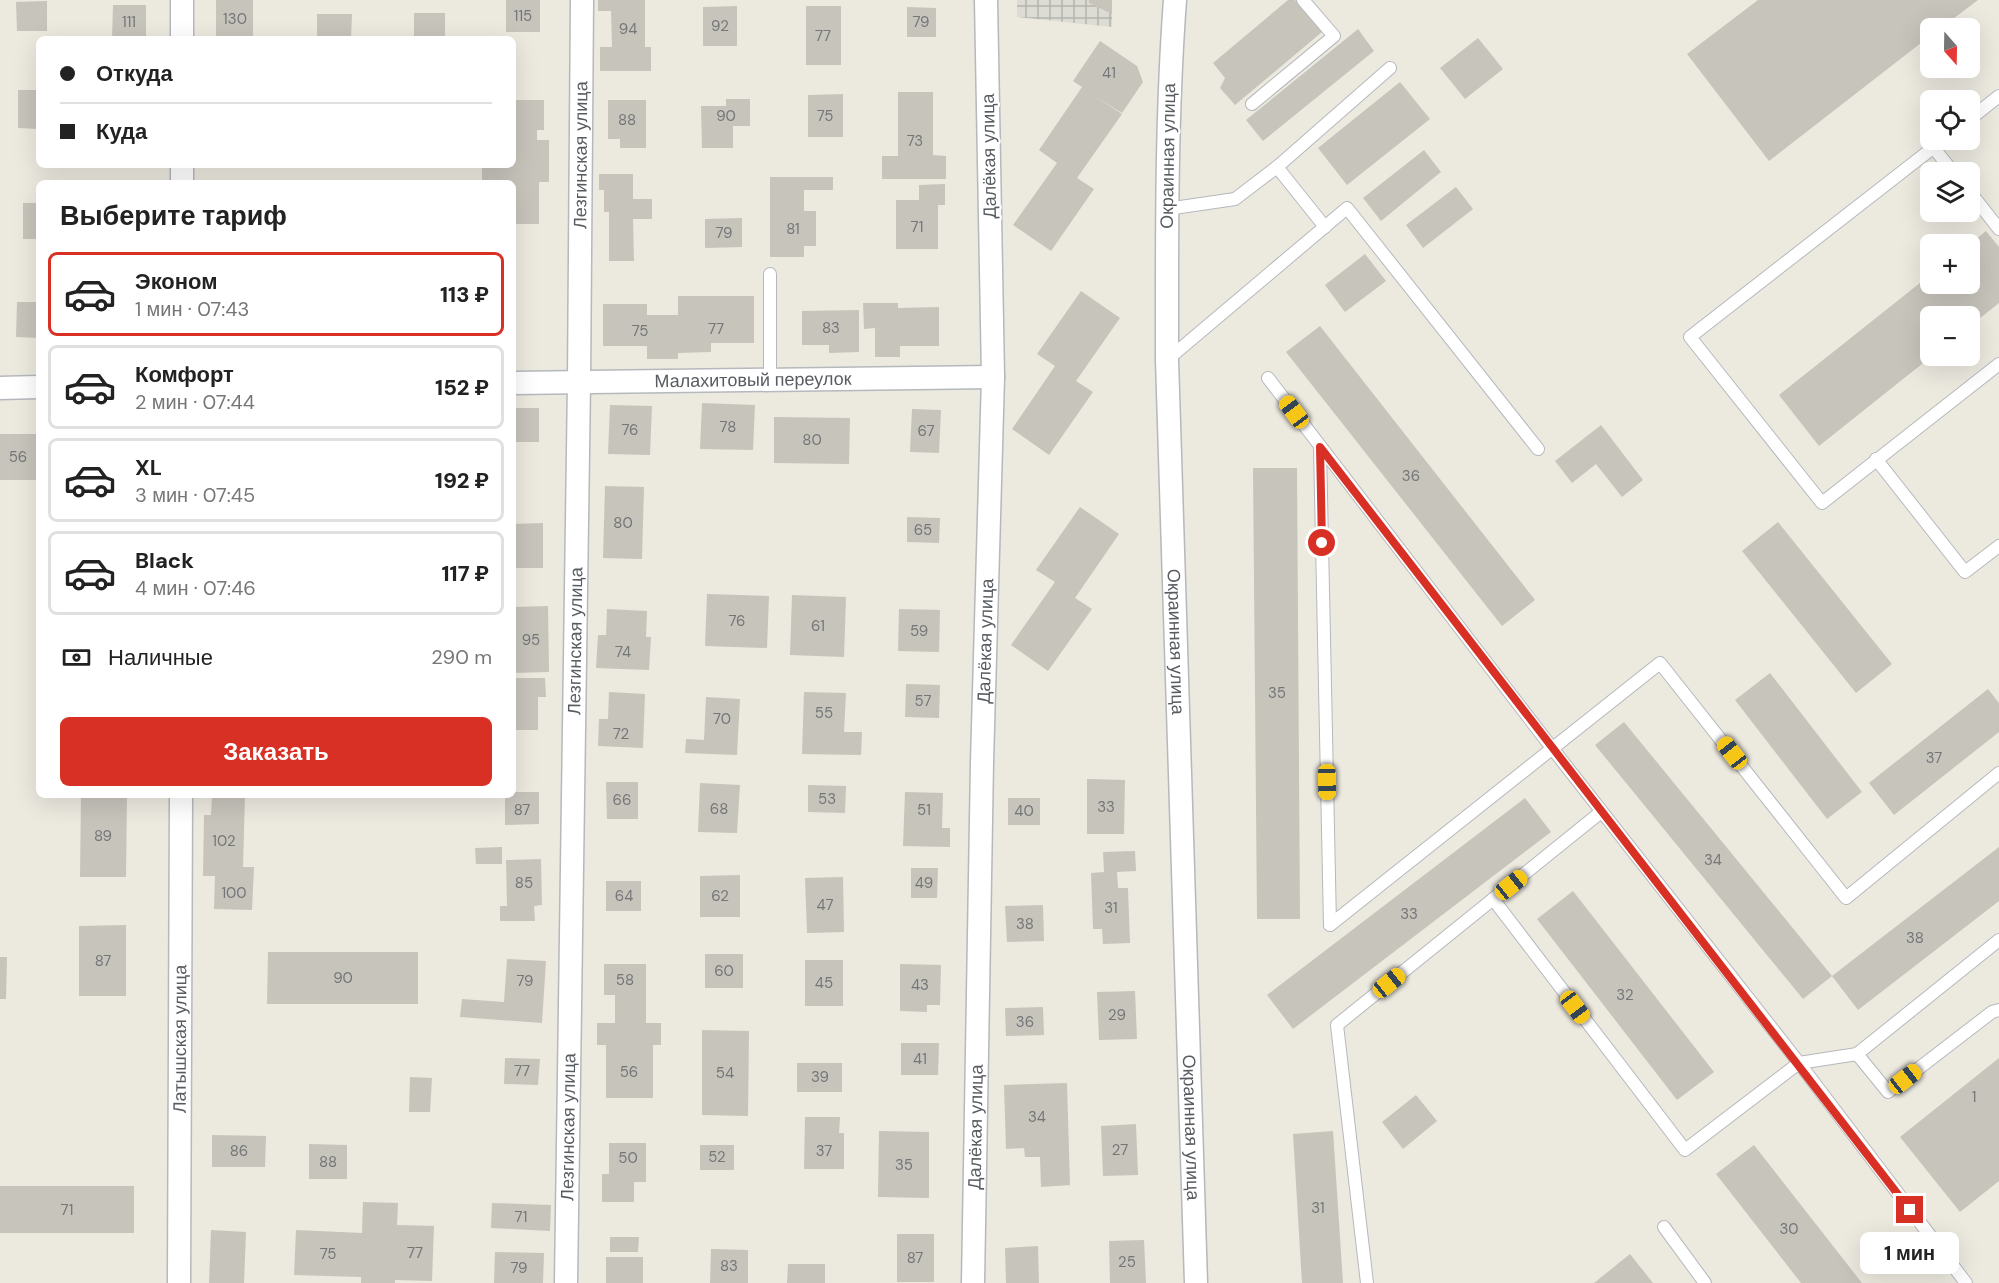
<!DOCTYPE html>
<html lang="ru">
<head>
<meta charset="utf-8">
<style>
	:root { --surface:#fff; --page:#f6f6f6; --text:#222; --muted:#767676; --line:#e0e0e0; --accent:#d93025 }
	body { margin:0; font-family:"DM Sans",sans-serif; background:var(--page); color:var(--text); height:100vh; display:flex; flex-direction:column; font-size:22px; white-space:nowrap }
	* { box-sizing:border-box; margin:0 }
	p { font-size:20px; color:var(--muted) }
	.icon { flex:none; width:33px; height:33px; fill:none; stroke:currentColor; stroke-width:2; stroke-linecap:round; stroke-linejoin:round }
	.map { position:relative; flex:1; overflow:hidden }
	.panel { position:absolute; left:36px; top:180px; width:480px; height:618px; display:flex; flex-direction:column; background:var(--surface); border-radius:9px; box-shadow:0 6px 24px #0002 }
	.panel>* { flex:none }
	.banner { position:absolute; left:36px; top:36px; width:480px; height:132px; border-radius:9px; box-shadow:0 6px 24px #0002; display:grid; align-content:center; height:132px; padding:0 24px; background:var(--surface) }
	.needle { width:39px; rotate:160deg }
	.controls { position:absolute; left:1920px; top:18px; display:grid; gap:12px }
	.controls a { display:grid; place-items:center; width:60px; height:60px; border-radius:9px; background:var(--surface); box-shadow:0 6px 24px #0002; font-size:30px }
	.end { position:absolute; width:27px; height:27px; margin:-14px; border:8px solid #d93025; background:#fff; box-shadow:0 0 0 3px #fff }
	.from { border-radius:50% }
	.bubble { position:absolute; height:42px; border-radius:9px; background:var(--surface); box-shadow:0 6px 24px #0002; font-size:20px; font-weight:800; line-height:42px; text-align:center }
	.car { position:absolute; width:18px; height:36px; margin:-18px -9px; border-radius:8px; box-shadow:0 0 4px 2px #0007; background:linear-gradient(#f5c518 24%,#345 0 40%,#f5c518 0 76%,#345 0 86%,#f5c518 0) }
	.banner b { display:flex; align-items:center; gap:21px; height:57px; font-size:22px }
	.banner b+b { border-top:2px solid var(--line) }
	.banner i { width:15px; height:15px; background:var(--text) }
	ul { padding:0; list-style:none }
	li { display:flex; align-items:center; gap:18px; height:84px; margin:0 12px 9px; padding:0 12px; border:3px solid var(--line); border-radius:9px }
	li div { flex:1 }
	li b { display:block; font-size:22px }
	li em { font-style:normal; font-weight:800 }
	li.on { border-color:var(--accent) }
	li>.icon { width:54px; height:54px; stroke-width:1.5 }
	h2 { padding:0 24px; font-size:27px; line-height:72px }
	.pay { display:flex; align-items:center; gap:15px; height:66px; padding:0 24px; font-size:22px }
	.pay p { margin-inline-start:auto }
	.button { display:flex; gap:12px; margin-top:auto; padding:12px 24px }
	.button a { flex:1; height:69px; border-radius:9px; background:var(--accent); color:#fff; font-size:24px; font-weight:800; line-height:69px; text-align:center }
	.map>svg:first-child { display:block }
</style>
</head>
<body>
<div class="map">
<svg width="1999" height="1283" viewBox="0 0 1999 1283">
	<defs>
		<pattern id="industrial-grid" width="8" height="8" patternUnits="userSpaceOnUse" patternTransform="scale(1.5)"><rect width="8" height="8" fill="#dcdbd4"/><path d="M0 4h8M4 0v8" fill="none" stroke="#b5b5af"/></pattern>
	</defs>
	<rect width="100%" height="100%" fill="#ece9df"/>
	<polygon fill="url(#industrial-grid)" points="1017,0 1112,0 1112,27 1017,17"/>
	<g fill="#c7c4bc">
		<rect x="216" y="0" width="37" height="39"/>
		<rect x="506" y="0" width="34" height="32"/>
		<polygon points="598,0 645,0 645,47 651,47 651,71 600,71 600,47 612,47 611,11 598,11"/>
		<polygon points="1089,0 1112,0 1112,14 1089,3"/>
		<polygon points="1288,0 1295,0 1322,32 1235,105 1220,88 1225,78 1213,63"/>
		<polygon points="1758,0 1978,0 1941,28 1930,28 1930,36 1769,161 1687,54"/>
		<polygon points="47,1 47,31 17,31 16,2"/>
		<polygon points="113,5 146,5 146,39 112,39"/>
		<polygon points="737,6 737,46 703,46 703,7"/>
		<rect x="806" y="6" width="35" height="59"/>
		<polygon points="907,7 936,8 936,37 907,37"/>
		<rect x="414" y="13" width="31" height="26"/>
		<polygon points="317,14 352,14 351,39 317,39"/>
		<polygon points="1358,29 1374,51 1263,141 1246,120"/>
		<polygon points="1478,38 1503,69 1465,99 1440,68"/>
		<polygon points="1100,41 1137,66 1143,82 1122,113 1096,97 1122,114 1077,178 1094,189 1051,251 1013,225 1057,163 1039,150 1082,87 1073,81"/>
		<polygon points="1400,82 1430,119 1347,185 1318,148"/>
		<polygon points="18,90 39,90 39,129 18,128"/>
		<polygon points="898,92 933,92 933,155 946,156 946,179 882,179 882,156 898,156"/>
		<polygon points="843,94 843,137 808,137 808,95"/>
		<polygon points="726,99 750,99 750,126 733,126 733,148 702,148 701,106 726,106"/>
		<polygon points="513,100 544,100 544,130 537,130 537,140 549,140 549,182 539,182 539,224 513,224 513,183 482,182 482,167 513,165"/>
		<polygon points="608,100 646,100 646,148 620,148 620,139 608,139"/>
		<polygon points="1424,150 1441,172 1381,221 1363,198"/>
		<polygon points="599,174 633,174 633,199 652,199 652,219 633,219 634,261 609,261 609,212 604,212 604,190 599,190"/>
		<polygon points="770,177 833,177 833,190 804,190 804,211 816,211 816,246 804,246 804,257 770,257"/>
		<polygon points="945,184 945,205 938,205 938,249 896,249 896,200 919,200 919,185"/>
		<polygon points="1456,187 1473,209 1423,248 1406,225"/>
		<rect x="23" y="203" width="16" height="36"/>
		<polygon points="742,218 742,247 705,248 705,219"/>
		<polygon points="1986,231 1999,247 1999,303 1970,326 1970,316 1930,316 1930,356 1932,356 1819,446 1779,395 1930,275 1930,284 1970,284 1970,244"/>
		<polygon points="1365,254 1386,281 1345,312 1325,285"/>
		<polygon points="1081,291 1120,318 1076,381 1093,392 1049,455 1012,429 1055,366 1037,354"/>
		<polygon points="678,296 754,296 754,343 711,343 711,352 678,353 678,359 647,359 647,346 603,346 603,304 647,304 647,315 678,315"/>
		<polygon points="17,302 39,302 39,338 16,337"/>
		<polygon points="863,303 898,303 898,308 939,307 939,346 900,346 900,357 875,357 875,328 864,329"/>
		<polygon points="859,310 859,352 829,353 829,345 802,345 802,311"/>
		<polygon points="1320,326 1535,600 1502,626 1286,352"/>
		<polygon points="702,403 755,405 753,450 700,449"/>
		<polygon points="610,405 652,406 650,455 608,454"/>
		<rect x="513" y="408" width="26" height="34"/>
		<polygon points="912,409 941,410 939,453 910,452"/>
		<polygon points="774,417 850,418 849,464 774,463"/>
		<polygon points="1601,425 1643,480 1622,497 1596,464 1572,483 1555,461"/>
		<rect x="0" y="434" width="36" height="46"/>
		<polygon points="1253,468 1297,468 1300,919 1257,919"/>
		<polygon points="605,486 644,487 642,559 603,558"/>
		<polygon points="1080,507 1119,534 1075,598 1092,609 1048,671 1011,645 1055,582 1036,570"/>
		<polygon points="907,517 940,518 939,543 907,542"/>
		<polygon points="1778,522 1892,664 1856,693 1742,551"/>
		<polygon points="543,523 543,568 513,568 513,524"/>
		<polygon points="707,594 769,596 767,648 705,646"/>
		<polygon points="792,595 846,597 844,657 790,655"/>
		<polygon points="548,606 549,672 513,673 513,607"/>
		<polygon points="607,609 647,611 646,637 651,637 649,670 596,668 598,635 606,635"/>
		<polygon points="899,609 940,610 939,652 898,651"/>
		<polygon points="1770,673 1862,792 1827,819 1735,700"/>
		<polygon points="515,678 545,678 546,697 538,697 538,730 513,730"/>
		<polygon points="906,684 940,685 939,718 905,717"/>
		<polygon points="1988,689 1999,703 1999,732 1894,815 1869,783"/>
		<polygon points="609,692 645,694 643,748 598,746 599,719 608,719"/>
		<polygon points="804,692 846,693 844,732 862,732 861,755 802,754"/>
		<polygon points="706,697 740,699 737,755 685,753 686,739 704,740"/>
		<polygon points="1624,722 1832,976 1803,999 1595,745"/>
		<polygon points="1087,779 1125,780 1124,834 1087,834"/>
		<polygon points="606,782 638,782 638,819 607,819"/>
		<polygon points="700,783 740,785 737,833 698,832"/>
		<polygon points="808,785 846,786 845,813 808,812"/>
		<polygon points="513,792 539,792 539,824 505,825 505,795 513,795"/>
		<polygon points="905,792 943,793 942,828 950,828 950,847 903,846"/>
		<polygon points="81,795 127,795 126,877 80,877"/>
		<polygon points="212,795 245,795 243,867 254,867 252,910 214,909 215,876 203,876 204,815 211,815"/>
		<rect x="1008" y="798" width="32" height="27"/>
		<polygon points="1525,798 1551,832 1293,1029 1267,995"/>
		<polygon points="502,847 502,864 476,864 475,848"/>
		<polygon points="1999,847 1999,901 1858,1010 1832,976"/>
		<polygon points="1135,851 1136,871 1117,872 1118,888 1128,888 1130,943 1103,944 1102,929 1093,929 1091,873 1104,872 1103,852"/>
		<polygon points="541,859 542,905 534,906 535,921 500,921 500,906 507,906 506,860"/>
		<polygon points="911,868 938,868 937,898 911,898"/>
		<polygon points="740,875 740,917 700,917 700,876"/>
		<polygon points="843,877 844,932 807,933 805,878"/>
		<rect x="606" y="881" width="35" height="30"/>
		<polygon points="1573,891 1714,1072 1677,1100 1537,919"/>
		<polygon points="1043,905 1044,941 1007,942 1005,906"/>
		<polygon points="126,925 126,996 79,996 79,926"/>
		<polygon points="268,952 418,952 418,1004 267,1004"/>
		<rect x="705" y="954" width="38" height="34"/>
		<polygon points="0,957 7,957 6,999 0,999"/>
		<polygon points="507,959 546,961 542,1023 460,1017 462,999 504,1002"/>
		<rect x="805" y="960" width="38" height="46"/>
		<polygon points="604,964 646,964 646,1023 661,1023 661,1045 653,1045 653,1098 606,1098 606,1045 597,1045 597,1023 615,1023 615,995 604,995"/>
		<polygon points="900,964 941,965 940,1005 927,1005 927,1012 900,1011"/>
		<polygon points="1135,991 1137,1039 1099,1040 1097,992"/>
		<polygon points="1043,1007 1044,1035 1006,1036 1005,1008"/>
		<polygon points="702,1030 749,1031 748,1116 702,1115"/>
		<polygon points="901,1043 939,1043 938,1075 901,1075"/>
		<polygon points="505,1058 540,1059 538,1085 504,1084"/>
		<polygon points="1999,1058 1999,1181 1960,1212 1900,1137"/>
		<rect x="797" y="1063" width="45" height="29"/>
		<polygon points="410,1077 432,1078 430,1112 409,1112"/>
		<polygon points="1067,1083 1070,1185 1041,1187 1040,1157 1025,1157 1024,1148 1006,1149 1004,1085"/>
		<polygon points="1416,1095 1437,1121 1403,1149 1382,1122"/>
		<polygon points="805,1117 840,1117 839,1133 844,1133 844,1169 804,1169"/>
		<polygon points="1136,1124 1138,1175 1103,1176 1101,1126"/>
		<polygon points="879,1131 929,1132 929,1198 878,1197"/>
		<polygon points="1333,1131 1343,1283 1302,1283 1293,1134"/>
		<polygon points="212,1135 266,1136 265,1167 212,1167"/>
		<polygon points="609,1143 646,1143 646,1182 634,1182 634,1202 602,1202 602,1174 609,1174"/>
		<polygon points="309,1144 347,1145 347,1179 309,1179"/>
		<rect x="700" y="1145" width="34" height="25"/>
		<polygon points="1754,1145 1862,1283 1801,1283 1716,1174"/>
		<rect x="0" y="1186" width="134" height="47"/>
		<polygon points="363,1202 398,1203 397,1225 434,1226 432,1281 395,1280 395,1283 361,1283 361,1277 294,1275 296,1230 362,1233"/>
		<polygon points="492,1203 551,1205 550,1231 491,1228"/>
		<polygon points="211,1230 246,1232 244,1283 209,1283"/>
		<rect x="897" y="1234" width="37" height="48"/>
		<polygon points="610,1237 639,1237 638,1252 610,1252"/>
		<polygon points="1144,1240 1146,1283 1110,1283 1109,1241"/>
		<polygon points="1038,1246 1039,1283 1006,1283 1005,1248"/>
		<polygon points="711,1249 748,1250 748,1283 710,1283"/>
		<polygon points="495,1252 544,1253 543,1283 494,1283"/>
		<polygon points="1630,1254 1653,1283 1594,1283"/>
		<rect x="606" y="1257" width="37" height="26"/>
		<polygon points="788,1264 825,1264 825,1283 787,1283"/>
	</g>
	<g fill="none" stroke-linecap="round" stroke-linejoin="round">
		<g stroke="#b5b8bd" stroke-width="14">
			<g id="service">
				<polyline points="1252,104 1334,36 1303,0"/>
				<polyline points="1970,119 1999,96"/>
				<polyline points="1943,140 1690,337 1822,503 1999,364"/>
				<polyline points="1933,147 1953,172"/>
				<polyline points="1277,167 1325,227"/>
				<polyline points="1970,192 1999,229"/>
				<polyline points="1167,209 1235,199 1277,167 1390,68"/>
				<polyline points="770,274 770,379"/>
				<polyline points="1167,360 1347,208 1538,449"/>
				<polyline points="1268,378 1552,748 1799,1063 1857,1054 1999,940"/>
				<polyline points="1320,447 1330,925"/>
				<polyline points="1876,459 1965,572 1999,546"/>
				<polyline points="1493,899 1685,1150 1799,1063 1966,1283"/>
				<polyline points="1330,925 1660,663 1846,898 1999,773"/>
				<polyline points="1857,1054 1888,1092 1992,1012 1999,1010"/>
				<polyline points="1664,1227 1705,1283"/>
				<polyline points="1367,1283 1337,1025 1601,812"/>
			</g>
		</g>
		<g stroke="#b5b8bd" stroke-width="25">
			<g id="minor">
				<polyline points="182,0 182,39"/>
				<path id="s1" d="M 1175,0 C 1166,120 1167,240 1167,360 L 1196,1283"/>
				<polyline points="182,165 182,183"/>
				<path id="s2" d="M 513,383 L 993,377"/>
				<polyline points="0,388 39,387"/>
				<path id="s3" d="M 179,1283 L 181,795"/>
				<path id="s4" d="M 566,1283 L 579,382 L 582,0"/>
				<path id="s5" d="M 973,1283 L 982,762 L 993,377 L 986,0"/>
			</g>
		</g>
		<use href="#service" stroke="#fff" stroke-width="12"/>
		<use href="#minor" stroke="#fff" stroke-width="22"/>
	</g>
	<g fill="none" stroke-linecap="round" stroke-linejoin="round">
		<polyline stroke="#d93025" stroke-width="8" points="1322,543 1320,447 1910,1210"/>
	</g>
	<g text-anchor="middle" stroke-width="4.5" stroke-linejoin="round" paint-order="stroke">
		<g font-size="15" fill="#747678">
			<text x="523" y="21">115</text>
			<text x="235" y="24">130</text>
			<text x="129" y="27">111</text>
			<text x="921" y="27">79</text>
			<text x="720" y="31">92</text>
			<text x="628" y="34">94</text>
			<text x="823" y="41">77</text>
			<text x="1109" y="78">41</text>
			<text x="726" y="121">90</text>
			<text x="825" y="121">75</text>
			<text x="627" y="125">88</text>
			<text x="915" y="146">73</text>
			<text x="917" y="232">71</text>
			<text x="793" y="234">81</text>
			<text x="724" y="238">79</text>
			<text x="831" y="333">83</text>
			<text x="716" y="334">77</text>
			<text x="640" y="336">75</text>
			<text x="728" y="432">78</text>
			<text x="630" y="435">76</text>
			<text x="926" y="436">67</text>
			<text x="812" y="445">80</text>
			<text x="18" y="462">56</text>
			<text x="1411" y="481">36</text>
			<text x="623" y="528">80</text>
			<text x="923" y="535">65</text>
			<text x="737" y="626">76</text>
			<text x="818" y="631">61</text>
			<text x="919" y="636">59</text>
			<text x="531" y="645">95</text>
			<text x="623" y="657">74</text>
			<text x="1277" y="698">35</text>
			<text x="923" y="706">57</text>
			<text x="824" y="718">55</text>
			<text x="722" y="724">70</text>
			<text x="621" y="739">72</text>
			<text x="1934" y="763">37</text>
			<text x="827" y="804">53</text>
			<text x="622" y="805">66</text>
			<text x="1106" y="812">33</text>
			<text x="719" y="814">68</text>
			<text x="522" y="815">87</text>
			<text x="924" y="815">51</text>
			<text x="1024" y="816">40</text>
			<text x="103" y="841">89</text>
			<text x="224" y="846">102</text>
			<text x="1713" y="865">34</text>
			<text x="524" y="888">85</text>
			<text x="924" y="888">49</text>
			<text x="234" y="898">100</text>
			<text x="624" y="901">64</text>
			<text x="720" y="901">62</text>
			<text x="825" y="910">47</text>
			<text x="1111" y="913">31</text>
			<text x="1409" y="919">33</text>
			<text x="1025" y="929">38</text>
			<text x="1915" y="943">38</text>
			<text x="103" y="966">87</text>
			<text x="724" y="976">60</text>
			<text x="343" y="983">90</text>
			<text x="625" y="985">58</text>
			<text x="525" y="986">79</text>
			<text x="824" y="988">45</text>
			<text x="920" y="990">43</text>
			<text x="1625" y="1000">32</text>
			<text x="1117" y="1020">29</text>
			<text x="1025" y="1027">36</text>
			<text x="920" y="1064">41</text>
			<text x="522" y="1076">77</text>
			<text x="629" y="1077">56</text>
			<text x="725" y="1078">54</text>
			<text x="820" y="1082">39</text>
			<text x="1974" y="1102">1</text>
			<text x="1037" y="1122">34</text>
			<text x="1120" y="1155">27</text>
			<text x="239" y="1156">86</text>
			<text x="824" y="1156">37</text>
			<text x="717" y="1162">52</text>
			<text x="628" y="1163">50</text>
			<text x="328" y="1167">88</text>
			<text x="904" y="1170">35</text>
			<text x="1318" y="1213">31</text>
			<text x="67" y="1215">71</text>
			<text x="521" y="1222">71</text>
			<text x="1789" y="1234">30</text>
			<text x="415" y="1258">77</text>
			<text x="328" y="1259">75</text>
			<text x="915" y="1263">87</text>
			<text x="1127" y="1267">25</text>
			<text x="729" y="1271">83</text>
			<text x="519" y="1273">79</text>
		</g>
		<g font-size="18" fill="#585c61" stroke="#fff">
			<text dy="6" stroke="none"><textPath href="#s4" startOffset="1128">Лезгинская улица</textPath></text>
			<text transform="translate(989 156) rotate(-91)" y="6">Далёкая улица</text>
			<text transform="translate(1168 156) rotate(-89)" y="6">Окраинная улица</text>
			<text dy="6" stroke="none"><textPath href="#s2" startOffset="240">Малахитовый переулок</textPath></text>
			<text dy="6" stroke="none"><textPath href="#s5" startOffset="642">Далёкая улица</textPath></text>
			<text dy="6" stroke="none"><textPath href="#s1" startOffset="642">Окраинная улица</textPath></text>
			<text dy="6" stroke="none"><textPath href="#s4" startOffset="642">Лезгинская улица</textPath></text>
			<text dy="6" stroke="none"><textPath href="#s3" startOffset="244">Латышская улица</textPath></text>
			<text dy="6" stroke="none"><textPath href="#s4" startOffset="156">Лезгинская улица</textPath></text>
			<text dy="6" stroke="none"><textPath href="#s5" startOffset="156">Далёкая улица</textPath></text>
			<text dy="6" stroke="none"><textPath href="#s1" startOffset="1128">Окраинная улица</textPath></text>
		</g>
	</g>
</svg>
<div class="controls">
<a><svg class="needle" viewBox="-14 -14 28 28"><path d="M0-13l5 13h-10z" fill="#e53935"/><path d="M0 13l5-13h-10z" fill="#767676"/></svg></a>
<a><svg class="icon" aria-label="locate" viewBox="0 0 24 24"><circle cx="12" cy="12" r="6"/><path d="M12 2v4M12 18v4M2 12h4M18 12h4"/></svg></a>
<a><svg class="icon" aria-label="layers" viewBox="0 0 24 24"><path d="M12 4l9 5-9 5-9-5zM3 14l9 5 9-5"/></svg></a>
<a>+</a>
<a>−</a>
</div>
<i class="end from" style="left:1322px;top:543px"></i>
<i class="end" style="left:1910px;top:1210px"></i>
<div class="bubble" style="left:1860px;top:1232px;width:99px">1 мин</div>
<i class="car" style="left:1294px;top:412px;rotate:323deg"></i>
<i class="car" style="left:1732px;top:753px;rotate:322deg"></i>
<i class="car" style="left:1327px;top:782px;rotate:179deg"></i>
<i class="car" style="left:1511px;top:885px;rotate:51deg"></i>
<i class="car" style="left:1389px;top:983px;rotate:51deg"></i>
<i class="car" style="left:1575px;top:1007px;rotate:143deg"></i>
<i class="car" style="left:1905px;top:1079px;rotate:52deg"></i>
<div class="banner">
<b><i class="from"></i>Откуда</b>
<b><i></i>Куда</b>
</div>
<section class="panel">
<h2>Выберите тариф</h2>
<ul>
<li class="on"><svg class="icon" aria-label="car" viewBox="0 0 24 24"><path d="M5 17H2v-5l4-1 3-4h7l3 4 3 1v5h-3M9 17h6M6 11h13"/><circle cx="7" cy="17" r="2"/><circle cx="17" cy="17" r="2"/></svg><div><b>Эконом</b><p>1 мин · 07:43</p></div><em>113 ₽</em></li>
<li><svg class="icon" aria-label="car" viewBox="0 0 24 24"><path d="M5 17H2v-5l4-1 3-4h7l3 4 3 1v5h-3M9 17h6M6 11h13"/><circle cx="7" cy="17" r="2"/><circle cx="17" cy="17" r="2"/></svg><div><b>Комфорт</b><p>2 мин · 07:44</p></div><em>152 ₽</em></li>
<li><svg class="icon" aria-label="car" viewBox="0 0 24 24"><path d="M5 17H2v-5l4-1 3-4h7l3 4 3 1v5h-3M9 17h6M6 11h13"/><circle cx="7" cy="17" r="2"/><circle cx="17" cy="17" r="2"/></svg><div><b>XL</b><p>3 мин · 07:45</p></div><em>192 ₽</em></li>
<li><svg class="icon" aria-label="car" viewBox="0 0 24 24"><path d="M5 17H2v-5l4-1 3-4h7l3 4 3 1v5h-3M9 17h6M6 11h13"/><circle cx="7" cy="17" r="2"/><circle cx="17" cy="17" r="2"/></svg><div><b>Black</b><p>4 мин · 07:46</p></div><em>117 ₽</em></li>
</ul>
<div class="pay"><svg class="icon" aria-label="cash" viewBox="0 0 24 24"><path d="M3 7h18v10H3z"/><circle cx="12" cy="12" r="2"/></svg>Наличные<p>290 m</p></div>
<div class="button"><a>Заказать</a></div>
</section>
</div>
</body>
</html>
